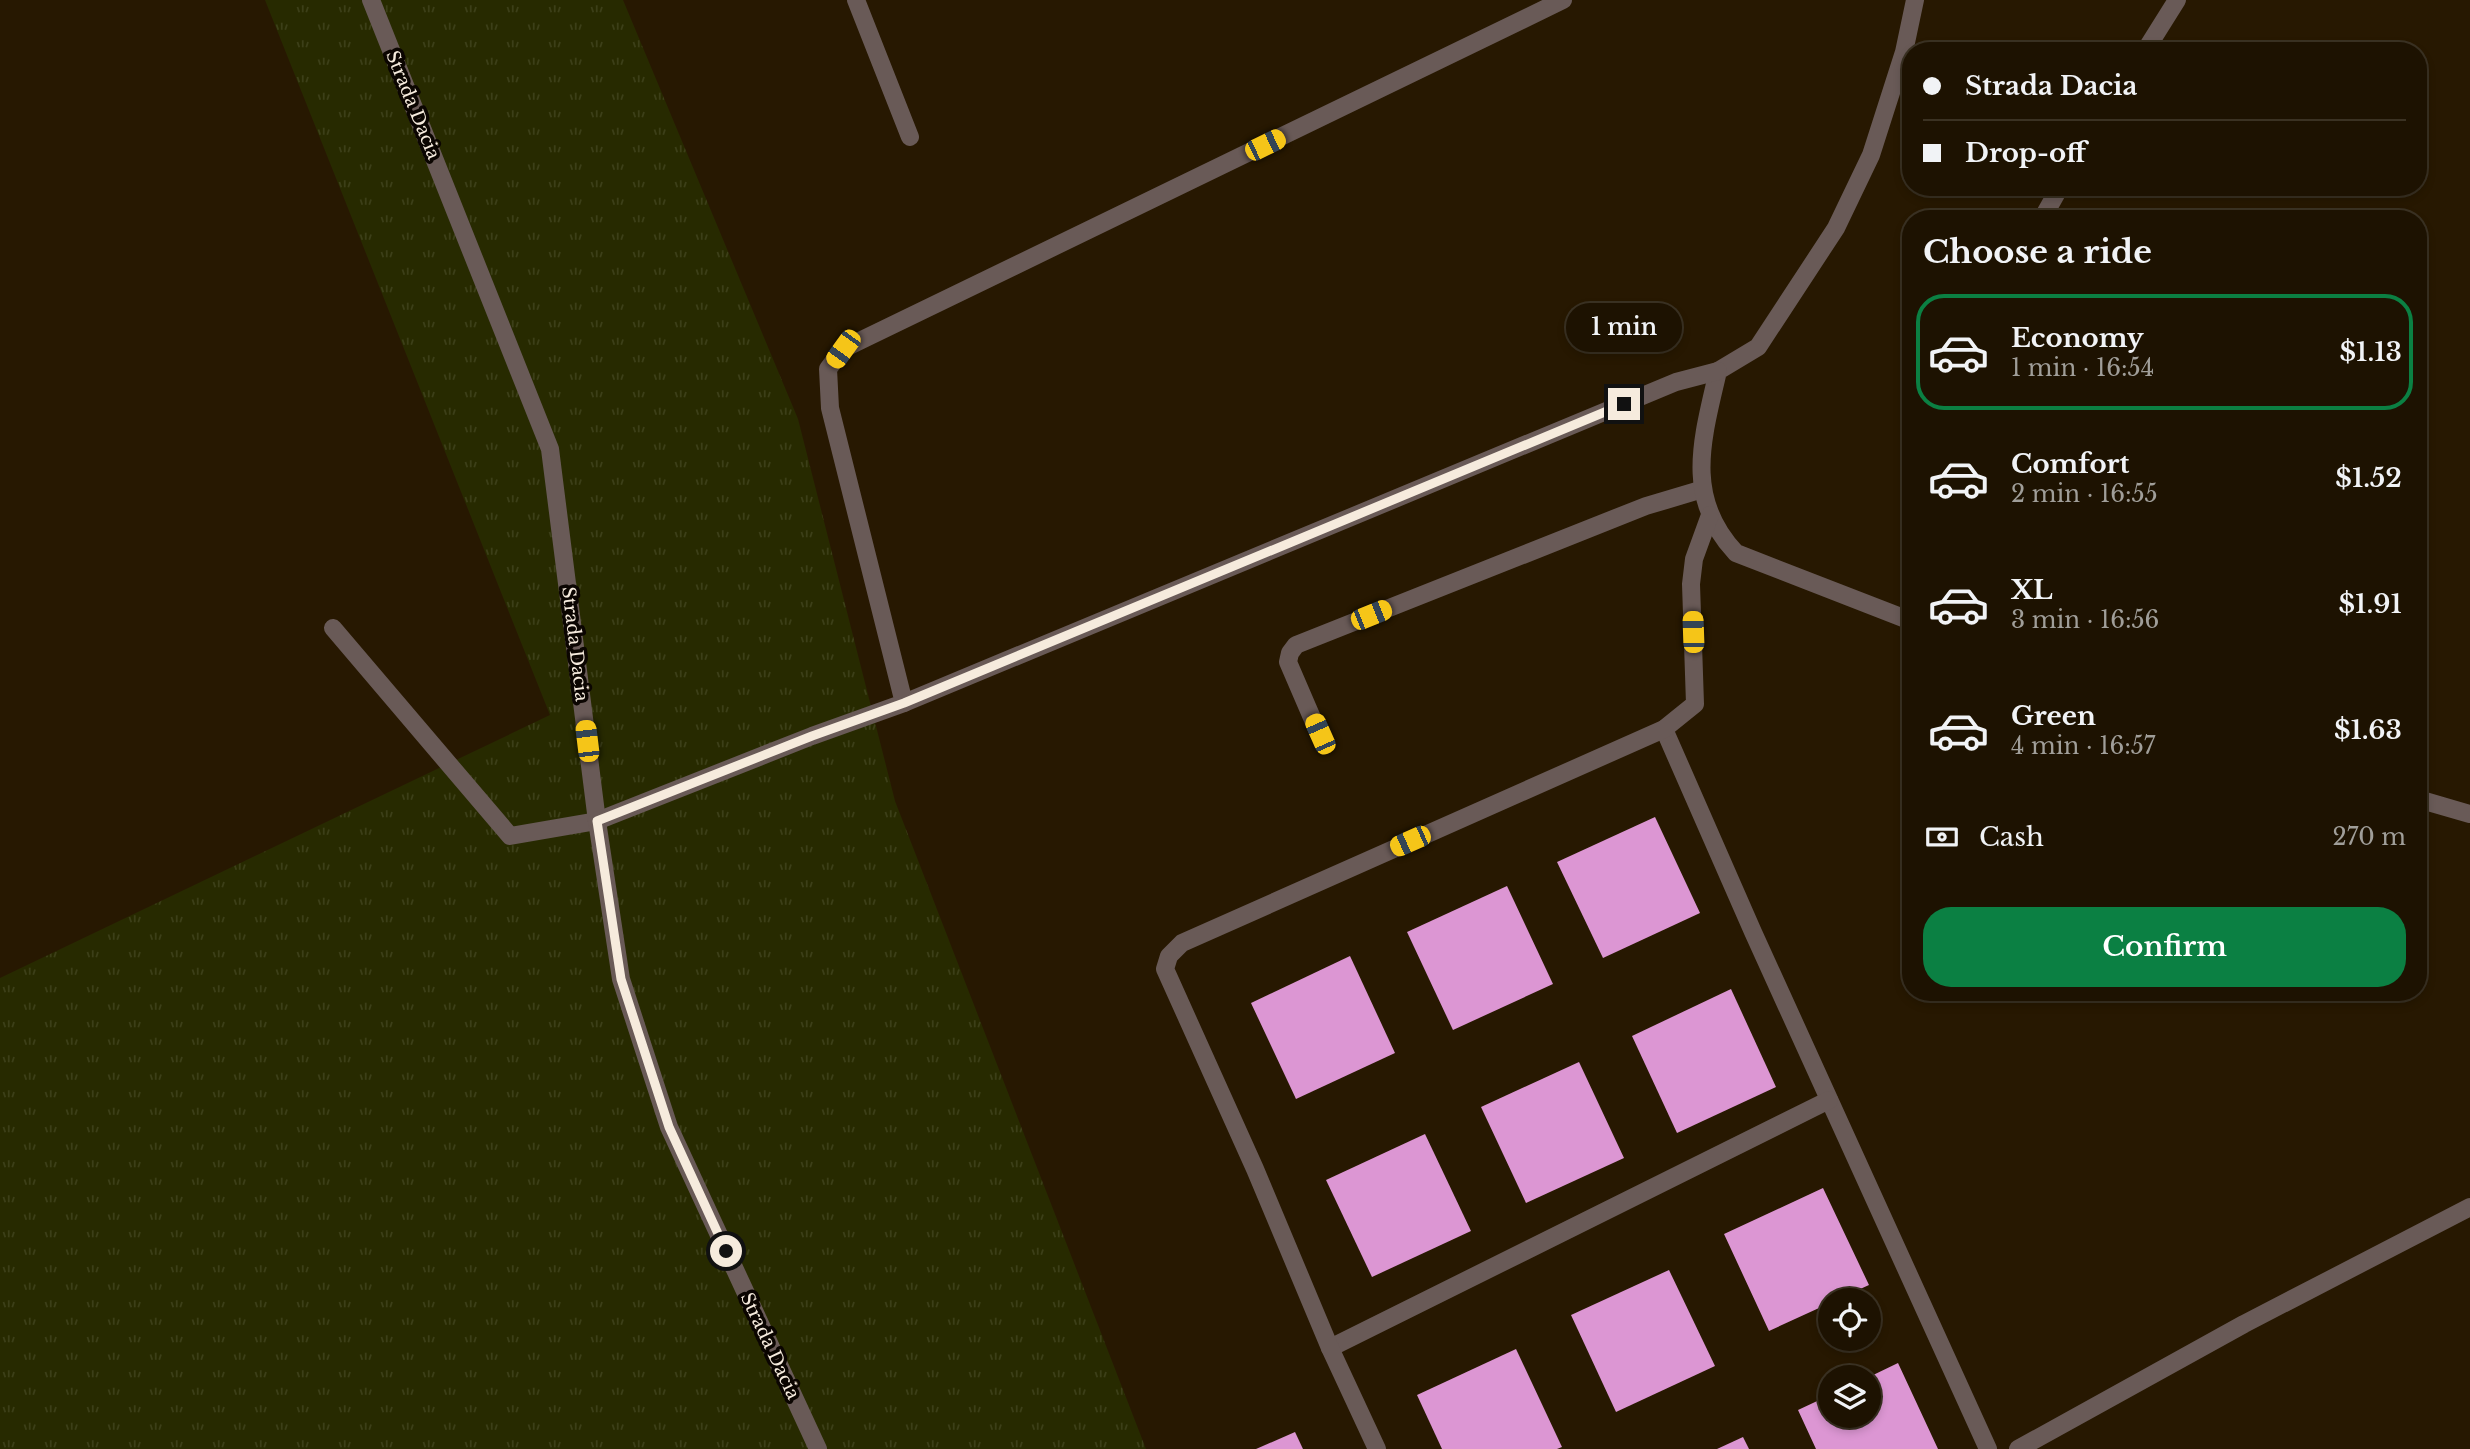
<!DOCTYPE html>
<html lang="en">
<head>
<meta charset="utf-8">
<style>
	:root { --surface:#1d1201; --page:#251b0b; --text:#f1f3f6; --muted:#a09e99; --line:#3b3223; --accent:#0b8043 }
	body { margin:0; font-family:"Libre Baskerville",serif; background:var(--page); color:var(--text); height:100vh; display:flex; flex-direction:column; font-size:26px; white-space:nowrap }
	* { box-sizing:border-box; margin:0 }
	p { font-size:23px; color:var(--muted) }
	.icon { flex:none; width:38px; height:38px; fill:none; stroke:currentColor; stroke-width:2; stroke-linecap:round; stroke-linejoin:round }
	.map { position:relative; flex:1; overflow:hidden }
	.panel { position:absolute; left:1902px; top:210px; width:525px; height:791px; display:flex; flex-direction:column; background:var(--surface); border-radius:28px; box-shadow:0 4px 10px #0003,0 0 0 2px var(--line) }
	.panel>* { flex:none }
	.banner { position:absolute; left:1902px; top:42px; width:525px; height:154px; border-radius:28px; box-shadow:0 4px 10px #0003,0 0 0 2px var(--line); display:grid; align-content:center; height:154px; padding:0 21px; background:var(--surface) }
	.controls { position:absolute; left:1818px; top:1288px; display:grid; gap:14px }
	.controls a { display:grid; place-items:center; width:63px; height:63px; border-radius:50%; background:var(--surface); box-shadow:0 4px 10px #0003,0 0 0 2px var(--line); font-size:35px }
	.end { position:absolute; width:32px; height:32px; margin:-16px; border:9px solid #f6ebdd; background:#111; box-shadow:0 0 0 4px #111 }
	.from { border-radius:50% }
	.bubble { position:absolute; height:49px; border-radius:24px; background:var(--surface); box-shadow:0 4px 10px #0003,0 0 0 2px var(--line); font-size:23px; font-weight:600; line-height:49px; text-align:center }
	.car { position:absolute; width:21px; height:42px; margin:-21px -10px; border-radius:9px; box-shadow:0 0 5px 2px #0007; background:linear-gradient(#f5c518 24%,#345 0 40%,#f5c518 0 76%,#345 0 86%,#f5c518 0) }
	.banner b { display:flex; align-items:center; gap:24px; height:66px; font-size:26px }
	.banner b+b { border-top:2px solid var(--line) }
	.banner i { width:18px; height:18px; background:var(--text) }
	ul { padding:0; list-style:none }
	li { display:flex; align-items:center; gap:21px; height:116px; margin:0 14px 10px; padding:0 7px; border:4px solid transparent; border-radius:28px }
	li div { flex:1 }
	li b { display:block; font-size:26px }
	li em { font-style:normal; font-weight:600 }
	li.on { border-color:var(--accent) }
	li>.icon { width:63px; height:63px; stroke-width:1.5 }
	h2 { padding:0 21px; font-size:32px; line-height:84px }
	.pay { display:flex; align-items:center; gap:18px; height:77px; padding:0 21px; font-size:26px }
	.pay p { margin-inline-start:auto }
	.cta { display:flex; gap:14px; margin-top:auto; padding:14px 21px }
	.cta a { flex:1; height:80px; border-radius:28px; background:var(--accent); color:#fff; font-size:28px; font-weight:600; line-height:80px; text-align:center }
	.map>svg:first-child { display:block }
</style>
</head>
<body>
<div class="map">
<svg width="2470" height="1449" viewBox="0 0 2470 1449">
	<defs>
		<pattern id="park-tufts" width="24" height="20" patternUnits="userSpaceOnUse" patternTransform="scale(1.75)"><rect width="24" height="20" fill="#272a00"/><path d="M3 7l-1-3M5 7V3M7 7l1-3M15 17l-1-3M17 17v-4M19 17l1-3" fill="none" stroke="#3c3f18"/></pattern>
	</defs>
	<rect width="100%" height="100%" fill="#271801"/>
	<polygon fill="url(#park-tufts)" points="265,0 623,0 798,419 895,801 1146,1449 0,1449 0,978 550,715"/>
	<g fill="#dc96d3">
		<polygon points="1655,817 1700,913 1603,958 1557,862"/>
		<polygon points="1507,886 1553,984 1453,1030 1407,932"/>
		<polygon points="1350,956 1395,1053 1296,1099 1251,1003"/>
		<polygon points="1731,989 1776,1087 1677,1133 1632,1036"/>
		<polygon points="1579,1062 1624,1158 1526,1203 1481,1107"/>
		<polygon points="1425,1134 1471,1231 1372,1277 1326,1180"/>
		<polygon points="1823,1188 1869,1285 1836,1300 1830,1300 1830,1303 1769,1331 1724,1234"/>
		<polygon points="1669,1270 1715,1366 1616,1412 1571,1315"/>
		<polygon points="1516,1349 1562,1447 1557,1449 1442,1449 1417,1395"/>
		<polygon points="1898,1363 1938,1449 1816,1449 1798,1410 1830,1395 1830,1416 1869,1416 1869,1377"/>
		<polygon points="1295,1432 1303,1449 1256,1449"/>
		<polygon points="1743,1437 1749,1449 1717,1449"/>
	</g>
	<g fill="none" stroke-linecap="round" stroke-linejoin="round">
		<g stroke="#695a57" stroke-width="18">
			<polyline points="333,628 510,836 597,821"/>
			<polyline points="1319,734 1288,662 1290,653 1296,645 1646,506 1703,489"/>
		</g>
		<g stroke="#695a57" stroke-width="18">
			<polyline points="371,0 550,449 597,821 621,979 669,1127 818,1449"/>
			<polyline points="856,0 910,137"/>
			<polyline points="2145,51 2177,0"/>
			<polyline points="2042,219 2060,187"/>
			<path d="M 1911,621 L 1736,553 C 1683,497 1703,437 1718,371 L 1758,347 L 1836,228 L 1871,155 L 1904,52 L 1915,0"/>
			<polyline points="904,703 1676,382 1718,371"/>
			<polyline points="1664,729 1753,932 1988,1449"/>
			<polyline points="2418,799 2470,814"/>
			<polyline points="597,821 812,736 904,703 830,408 828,369 843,349 1563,0"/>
			<polyline points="1330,1348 1829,1100"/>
			<polyline points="1377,1449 1330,1348 1255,1169 1165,969 1169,956 1182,943 1664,729 1695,704 1691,584 1694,559 1710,515"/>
			<polyline points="2018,1449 2244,1324 2470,1207"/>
		</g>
	</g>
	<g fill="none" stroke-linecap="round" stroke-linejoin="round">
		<polyline stroke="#f6ebdd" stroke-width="9" points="726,1251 669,1127 621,979 597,821 812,736 904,703 1624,404"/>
	</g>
	<g text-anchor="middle" stroke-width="7" stroke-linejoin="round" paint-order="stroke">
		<g font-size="18" fill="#f6ebdd" stroke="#0b0501">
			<text transform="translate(413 105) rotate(68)" y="6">Strada Dacia</text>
			<text transform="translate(575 644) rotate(83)" y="6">Strada Dacia</text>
			<text transform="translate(770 1346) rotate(65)" y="6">Strada Dacia</text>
		</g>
	</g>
</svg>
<div class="controls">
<a><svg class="icon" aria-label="locate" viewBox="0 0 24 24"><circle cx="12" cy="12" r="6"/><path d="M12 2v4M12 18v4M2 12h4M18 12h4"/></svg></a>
<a><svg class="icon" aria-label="layers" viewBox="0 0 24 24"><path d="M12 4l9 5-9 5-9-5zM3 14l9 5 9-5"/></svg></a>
</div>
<i class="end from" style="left:726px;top:1251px"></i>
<i class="end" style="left:1624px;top:404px"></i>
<div class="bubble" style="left:1566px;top:303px;width:116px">1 min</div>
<i class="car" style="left:1265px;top:145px;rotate:64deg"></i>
<i class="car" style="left:843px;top:349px;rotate:216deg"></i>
<i class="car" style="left:1371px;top:615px;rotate:68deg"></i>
<i class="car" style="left:1693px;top:632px;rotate:358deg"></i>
<i class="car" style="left:1320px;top:734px;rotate:336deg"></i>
<i class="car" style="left:587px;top:741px;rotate:353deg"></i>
<i class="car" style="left:1410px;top:841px;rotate:246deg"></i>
<div class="banner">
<b><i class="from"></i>Strada Dacia</b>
<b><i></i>Drop-off</b>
</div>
<section class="panel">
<h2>Choose a ride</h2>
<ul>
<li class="on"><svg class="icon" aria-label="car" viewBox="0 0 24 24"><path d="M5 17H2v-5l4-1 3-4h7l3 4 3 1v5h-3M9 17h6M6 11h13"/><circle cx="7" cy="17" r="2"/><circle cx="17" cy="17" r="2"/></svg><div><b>Economy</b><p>1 min · 16:54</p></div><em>$1.13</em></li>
<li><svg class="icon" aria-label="car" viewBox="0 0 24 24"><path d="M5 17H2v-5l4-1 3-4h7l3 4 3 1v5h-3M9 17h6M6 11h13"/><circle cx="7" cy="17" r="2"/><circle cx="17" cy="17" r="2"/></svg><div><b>Comfort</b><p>2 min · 16:55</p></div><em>$1.52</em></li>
<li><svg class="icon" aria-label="car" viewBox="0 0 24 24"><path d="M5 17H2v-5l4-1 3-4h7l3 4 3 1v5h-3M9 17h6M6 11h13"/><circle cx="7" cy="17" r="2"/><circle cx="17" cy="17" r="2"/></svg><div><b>XL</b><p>3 min · 16:56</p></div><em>$1.91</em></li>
<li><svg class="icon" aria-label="car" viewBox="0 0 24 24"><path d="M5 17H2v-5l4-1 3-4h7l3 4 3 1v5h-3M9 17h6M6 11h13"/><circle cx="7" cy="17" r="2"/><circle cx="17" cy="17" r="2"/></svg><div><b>Green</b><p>4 min · 16:57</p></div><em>$1.63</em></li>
</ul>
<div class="pay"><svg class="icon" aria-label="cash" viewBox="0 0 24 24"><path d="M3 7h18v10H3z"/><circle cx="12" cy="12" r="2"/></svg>Cash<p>270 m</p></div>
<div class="cta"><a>Confirm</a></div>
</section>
</div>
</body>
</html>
